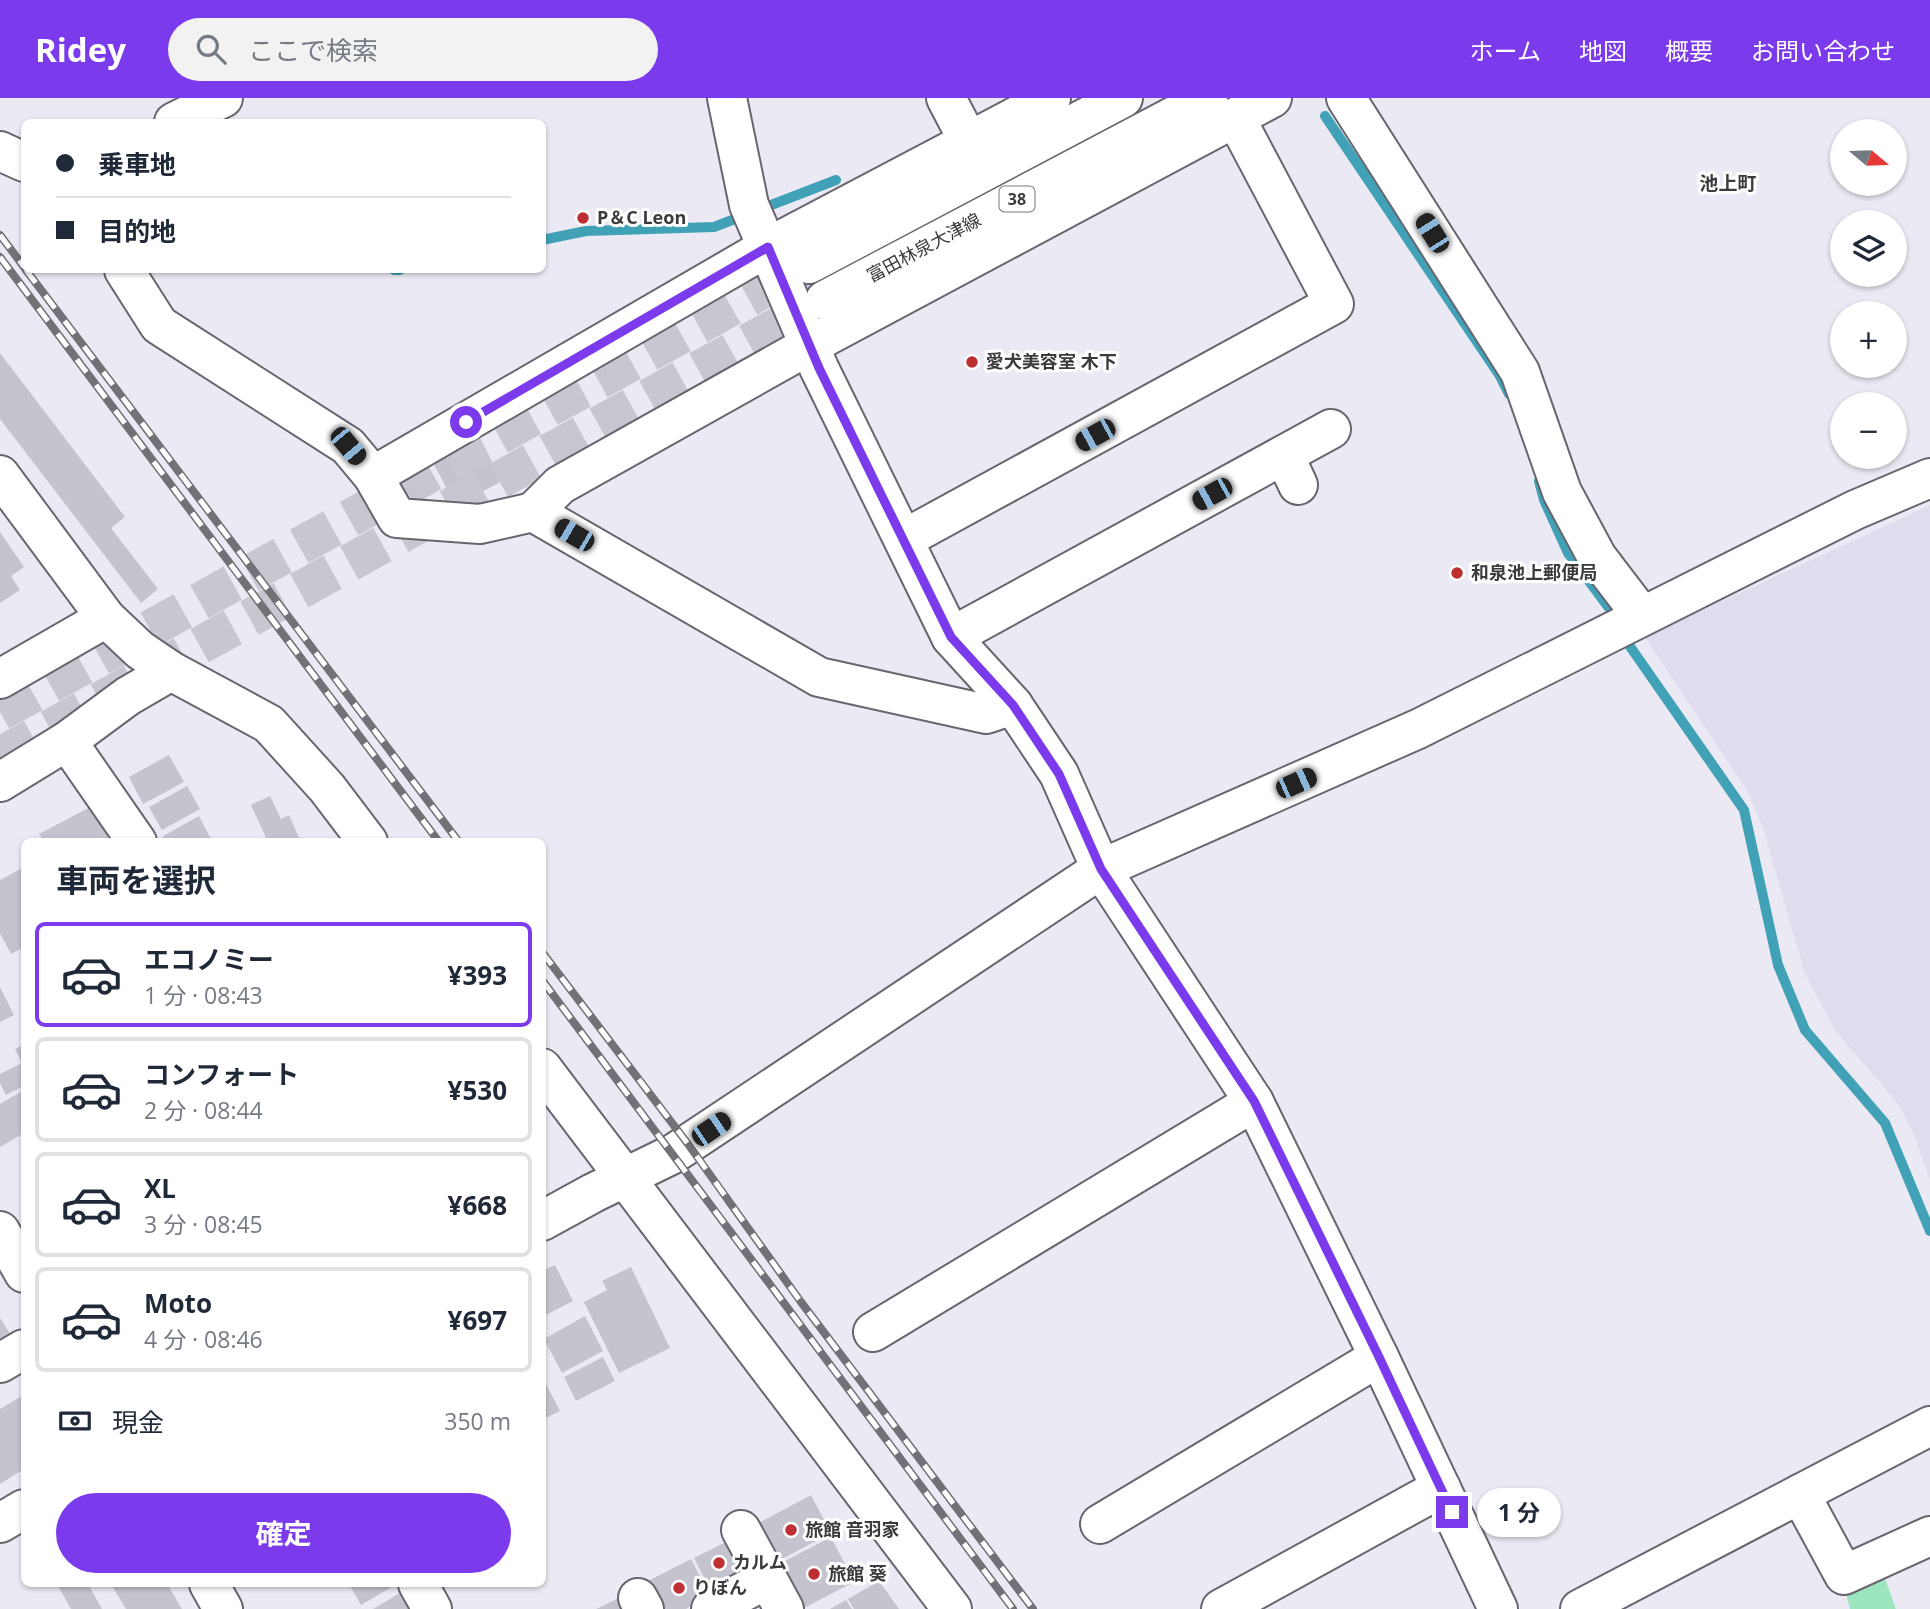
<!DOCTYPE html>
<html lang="ja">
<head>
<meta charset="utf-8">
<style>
	:root { --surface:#fff; --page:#f2f2f3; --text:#1f2937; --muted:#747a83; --line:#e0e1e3; --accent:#7c3aed }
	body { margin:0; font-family:"Open Sans","Noto Sans JP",sans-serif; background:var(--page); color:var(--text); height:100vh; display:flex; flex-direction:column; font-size:26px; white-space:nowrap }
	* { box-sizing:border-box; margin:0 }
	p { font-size:23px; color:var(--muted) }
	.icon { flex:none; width:38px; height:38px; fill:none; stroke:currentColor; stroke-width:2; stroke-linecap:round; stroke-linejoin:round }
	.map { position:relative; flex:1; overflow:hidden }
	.details { position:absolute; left:21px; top:740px; width:525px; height:749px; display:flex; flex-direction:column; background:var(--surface); border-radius:10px; box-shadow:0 2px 5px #0004 }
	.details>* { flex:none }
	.banner { position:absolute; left:21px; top:21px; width:525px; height:154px; border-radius:10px; box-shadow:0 2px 5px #0004; display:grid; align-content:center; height:154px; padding:0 35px; background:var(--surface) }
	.needle { width:46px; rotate:109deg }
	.controls { position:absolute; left:1830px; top:21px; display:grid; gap:14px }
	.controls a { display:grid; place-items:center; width:77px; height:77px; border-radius:50%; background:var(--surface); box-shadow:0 2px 5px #0004; font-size:35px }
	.end { position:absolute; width:32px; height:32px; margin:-16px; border:9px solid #7c3aed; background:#fff; box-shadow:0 0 0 4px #fff }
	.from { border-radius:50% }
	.bubble { position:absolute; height:49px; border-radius:24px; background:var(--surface); box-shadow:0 2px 5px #0004; font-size:23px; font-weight:700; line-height:49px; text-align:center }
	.car { position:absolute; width:21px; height:42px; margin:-21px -10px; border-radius:9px; box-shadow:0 0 5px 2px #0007; background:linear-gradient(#222 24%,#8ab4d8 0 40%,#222 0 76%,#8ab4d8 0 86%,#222 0) }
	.banner b { display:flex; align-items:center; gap:24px; height:66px; font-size:26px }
	.banner b+b { border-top:2px solid var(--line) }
	.banner i { width:18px; height:18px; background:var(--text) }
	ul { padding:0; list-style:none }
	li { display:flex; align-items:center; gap:21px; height:105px; margin:0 14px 10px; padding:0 21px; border:4px solid var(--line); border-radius:10px }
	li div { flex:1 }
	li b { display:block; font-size:26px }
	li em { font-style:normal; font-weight:700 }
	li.current { border-color:var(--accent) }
	li>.icon { width:63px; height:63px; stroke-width:1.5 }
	h2 { padding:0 35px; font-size:32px; line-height:84px }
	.pay { display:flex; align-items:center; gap:18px; height:77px; padding:0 35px; font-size:26px }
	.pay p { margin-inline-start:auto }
	.action { display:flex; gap:14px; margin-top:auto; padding:14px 35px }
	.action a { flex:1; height:80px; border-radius:42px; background:var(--accent); color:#fff; font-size:28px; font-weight:700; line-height:80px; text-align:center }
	header { display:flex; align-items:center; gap:42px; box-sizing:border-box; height:98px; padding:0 35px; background:var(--accent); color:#fff }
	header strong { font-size:33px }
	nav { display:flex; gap:38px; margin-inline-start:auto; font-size:24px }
	.search { width:490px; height:63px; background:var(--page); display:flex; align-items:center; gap:18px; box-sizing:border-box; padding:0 24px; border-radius:38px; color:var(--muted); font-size:26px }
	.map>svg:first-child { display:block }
</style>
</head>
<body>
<header>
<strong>Ridey</strong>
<div class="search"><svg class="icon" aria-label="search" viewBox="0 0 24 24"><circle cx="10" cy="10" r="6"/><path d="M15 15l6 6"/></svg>ここで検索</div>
<nav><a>ホーム</a><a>地図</a><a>概要</a><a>お問い合わせ</a></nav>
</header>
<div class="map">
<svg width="1930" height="1511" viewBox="0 0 1930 1511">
	<rect width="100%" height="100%" fill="#ebeaf4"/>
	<polygon fill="#dedced" points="1930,407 1930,1082 1913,1034 1898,1006 1835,932 1805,876 1763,730 1748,694 1645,539"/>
	<polygon fill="#9de5be" points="1883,1475 1896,1511 1850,1511 1844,1489"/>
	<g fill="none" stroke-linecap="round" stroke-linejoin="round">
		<g stroke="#40a1b7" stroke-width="10">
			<polyline points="1325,18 1500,278 1509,296"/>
			<polyline points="766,109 836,82"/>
			<polyline points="542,142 586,133 714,129 740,119"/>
			<polyline points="394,172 400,172"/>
			<polyline points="1539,383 1544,402 1568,455 1609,510"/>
			<polyline points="1629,547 1744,712 1778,867 1805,932 1885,1025 1930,1133"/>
		</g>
	</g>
	<g fill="#c5c4ce">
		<polygon points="0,255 125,419 111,430 158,491 141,505 0,321"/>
		<polygon points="478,336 502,383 456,408 431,361"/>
		<polygon points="0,434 24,469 11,478 20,492 0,505"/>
		<polygon points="169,657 184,684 143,706 129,679"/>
		<polygon points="187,688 200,711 162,732 149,709"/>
		<polygon points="270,698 281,721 289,717 301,744 268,744 251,707"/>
		<polygon points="94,707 113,744 44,744 39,736"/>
		<polygon points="199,718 211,741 206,744 166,744 163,738"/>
		<polygon points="24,769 24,849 11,856 0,835 0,782"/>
		<polygon points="0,889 14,917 0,924"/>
		<polygon points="24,946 24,988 6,997 0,985 0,976 22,965 15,951"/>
		<polygon points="24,992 24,1035 0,1049 0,1006"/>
		<polygon points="555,1167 573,1203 542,1219 542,1173"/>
		<polygon points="631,1169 670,1250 619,1275 584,1204 607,1192 602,1183"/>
		<polygon points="585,1218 603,1253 562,1275 544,1241"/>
		<polygon points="0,1220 19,1250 0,1263"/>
		<polygon points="603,1259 615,1283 576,1303 564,1279"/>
		<polygon points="542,1278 560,1313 542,1322"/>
		<polygon points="22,1298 24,1303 24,1371 0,1386 0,1311"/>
		<polygon points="811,1397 831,1435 771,1467 751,1429"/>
		<polygon points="831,1439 854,1484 802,1511 775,1468"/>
		<polygon points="730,1442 745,1470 712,1496 694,1460"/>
		<polygon points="691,1461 710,1497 686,1511 661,1511 648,1483"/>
		<polygon points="879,1483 899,1511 854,1511 848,1501"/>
		<polygon points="57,1486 88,1486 102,1511 71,1511"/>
		<polygon points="111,1486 167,1486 182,1511 126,1511"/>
		<polygon points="349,1486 397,1486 361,1507"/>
		<polygon points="405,1492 416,1511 373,1511"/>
		<polygon points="623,1498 629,1511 596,1511"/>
		<polygon points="846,1502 852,1511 830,1511"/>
	</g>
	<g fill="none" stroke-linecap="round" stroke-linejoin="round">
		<g stroke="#c8c7d0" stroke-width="38" stroke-dasharray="38 19" stroke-linecap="butt">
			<polyline points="0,614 809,166"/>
			<polyline points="0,658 825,202"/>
		</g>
		<g stroke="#67666f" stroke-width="42">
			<g id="street">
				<polyline points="727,0 749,107 819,270 951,539 1013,607 1059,676 1101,771 1254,1004 1379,1259 1498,1511"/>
				<polyline points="946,0 968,42"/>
				<polyline points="1346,0 1520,274 1562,394 1597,459 1642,518"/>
				<polyline points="174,24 223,0"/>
				<polyline points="0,53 24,64"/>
				<polyline points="124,172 159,227 348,348 373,378 397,420 480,426 533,414 819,579 986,616 1013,607"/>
				<polyline points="1284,357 1298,387"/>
				<polyline points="373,378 768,149"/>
				<polyline points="533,414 560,387 808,248"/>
				<polyline points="904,441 1334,206 1235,19"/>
				<polyline points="951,539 1331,331"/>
				<polyline points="0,581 106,520"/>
				<polyline points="67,643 137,744"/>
				<polyline points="0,684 67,643 128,598 171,573"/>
				<polyline points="873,1234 1254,1004"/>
				<polyline points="0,1265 24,1251"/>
				<polyline points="1800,1396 1844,1477 1930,1438"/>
				<polyline points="1100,1426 1379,1259"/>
				<polyline points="741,1432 784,1511"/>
				<polyline points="418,1486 432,1511"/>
				<polyline points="638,1500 644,1511"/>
				<polyline points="711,1511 767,1481"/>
				<polyline points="1221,1511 1441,1390"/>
				<polyline points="1580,1511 1930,1328"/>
			</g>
		</g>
		<g stroke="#67666f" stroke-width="42">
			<g id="secondary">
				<polyline points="0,377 106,520 140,552 171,573 269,626 327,690 368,744"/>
				<polyline points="542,970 952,1511"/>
				<polyline points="542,1123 593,1095 673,1056 1101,771 1418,631 1855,412 1930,380"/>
				<polyline points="0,1425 24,1411"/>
			</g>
		</g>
		<g stroke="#67666f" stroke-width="42">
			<g id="primary">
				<polyline points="768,149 1051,0"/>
				<polyline points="809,166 1123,0"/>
				<polyline points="825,202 1208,0"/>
				<polyline points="808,248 1272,0"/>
				<polyline points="0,1133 24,1175"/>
				<polyline points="209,1486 223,1511"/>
			</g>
		</g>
		<use href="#street" stroke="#fff" stroke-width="38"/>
		<use href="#secondary" stroke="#fff" stroke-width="38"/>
		<use href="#primary" stroke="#fff" stroke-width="38"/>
		<g stroke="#727177" stroke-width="8">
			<g id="rail">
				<polyline points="0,137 24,169"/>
				<polyline points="0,159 439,744"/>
				<polyline points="26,172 459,744"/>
				<polyline points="542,854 688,1046 801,1204 1033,1511"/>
				<polyline points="542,882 1013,1511"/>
			</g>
		</g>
		<use href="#rail" stroke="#fff" stroke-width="5" stroke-dasharray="16" stroke-linecap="butt"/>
	</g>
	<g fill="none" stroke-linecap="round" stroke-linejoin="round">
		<polyline stroke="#7c3aed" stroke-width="9" points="466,324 768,149 819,270 951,539 1013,607 1059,676 1101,771 1254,1003 1379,1259 1452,1414"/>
	</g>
	<g fill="#be2f32" stroke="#fff" stroke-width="2.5">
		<circle cx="583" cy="120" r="7"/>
		<circle cx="972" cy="264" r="7"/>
		<circle cx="1457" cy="475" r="7"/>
		<circle cx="791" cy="1432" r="7"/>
		<circle cx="719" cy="1465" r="7"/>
		<circle cx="814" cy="1476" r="7"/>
		<circle cx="679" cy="1490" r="7"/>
	</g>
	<g text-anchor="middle" stroke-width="6" stroke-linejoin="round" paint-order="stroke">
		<rect fill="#fff" stroke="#767679" stroke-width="2" x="999.5" y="88.5" width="35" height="25" rx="5"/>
		<g font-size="16" font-weight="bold" fill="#3b3b3f">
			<text x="1017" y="107">38</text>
		</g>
		<g font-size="18" font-weight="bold" fill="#3b3b3f" stroke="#fff" text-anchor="start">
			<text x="597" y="126">P＆C Leon</text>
			<text x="986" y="270">愛犬美容室 木下</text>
			<text x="1471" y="481">和泉池上郵便局</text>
			<text x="805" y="1438">旅館 音羽家</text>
			<text x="733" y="1471">カルム</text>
			<text x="828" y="1482">旅館 葵</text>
			<text x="693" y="1496">りぼん</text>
		</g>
		<g font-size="18" fill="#3b3b3f" stroke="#fff">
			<text transform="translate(924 150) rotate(-28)" y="6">富田林泉大津線</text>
		</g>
		<g font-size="19" font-weight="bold" fill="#3b3b3f" stroke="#fff">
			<text x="1728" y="92">池上町</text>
		</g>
	</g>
</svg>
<div class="controls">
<a><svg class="needle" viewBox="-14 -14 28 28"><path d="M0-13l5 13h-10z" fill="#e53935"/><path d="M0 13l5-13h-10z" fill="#747a83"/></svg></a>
<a><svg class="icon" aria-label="layers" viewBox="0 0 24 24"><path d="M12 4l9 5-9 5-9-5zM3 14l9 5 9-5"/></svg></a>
<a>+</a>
<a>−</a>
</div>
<i class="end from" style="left:466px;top:324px"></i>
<i class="end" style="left:1452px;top:1414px"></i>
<div class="bubble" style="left:1477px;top:1390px;width:84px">1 分</div>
<i class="car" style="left:1432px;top:135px;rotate:328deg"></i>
<i class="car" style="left:1095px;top:337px;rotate:241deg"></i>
<i class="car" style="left:348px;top:348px;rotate:140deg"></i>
<i class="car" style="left:1212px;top:396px;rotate:241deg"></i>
<i class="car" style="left:574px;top:437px;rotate:300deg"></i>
<i class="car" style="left:1296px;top:685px;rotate:66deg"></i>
<i class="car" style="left:711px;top:1031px;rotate:56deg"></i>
<div class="banner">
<b><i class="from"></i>乗車地</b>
<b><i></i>目的地</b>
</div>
<section class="details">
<h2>車両を選択</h2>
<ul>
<li class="current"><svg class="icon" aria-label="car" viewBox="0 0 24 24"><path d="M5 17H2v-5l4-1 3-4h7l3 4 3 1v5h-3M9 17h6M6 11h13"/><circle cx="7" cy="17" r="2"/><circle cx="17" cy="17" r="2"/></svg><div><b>エコノミー</b><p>1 分 · 08:43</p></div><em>¥393</em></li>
<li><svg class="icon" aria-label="car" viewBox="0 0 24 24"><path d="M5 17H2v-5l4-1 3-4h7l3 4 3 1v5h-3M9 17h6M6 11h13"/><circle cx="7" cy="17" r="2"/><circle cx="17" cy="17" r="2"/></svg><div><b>コンフォート</b><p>2 分 · 08:44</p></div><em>¥530</em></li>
<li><svg class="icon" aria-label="car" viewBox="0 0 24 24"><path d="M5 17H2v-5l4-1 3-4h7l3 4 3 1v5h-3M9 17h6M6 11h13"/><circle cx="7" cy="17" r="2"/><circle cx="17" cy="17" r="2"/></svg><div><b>XL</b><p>3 分 · 08:45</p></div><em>¥668</em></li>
<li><svg class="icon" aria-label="car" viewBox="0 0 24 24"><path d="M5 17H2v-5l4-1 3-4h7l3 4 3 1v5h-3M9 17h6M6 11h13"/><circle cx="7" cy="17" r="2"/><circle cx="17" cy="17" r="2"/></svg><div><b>Moto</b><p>4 分 · 08:46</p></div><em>¥697</em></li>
</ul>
<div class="pay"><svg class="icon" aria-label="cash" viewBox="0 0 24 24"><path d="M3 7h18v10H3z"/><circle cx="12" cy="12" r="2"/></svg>現金<p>350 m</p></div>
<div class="action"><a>確定</a></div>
</section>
</div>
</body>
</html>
